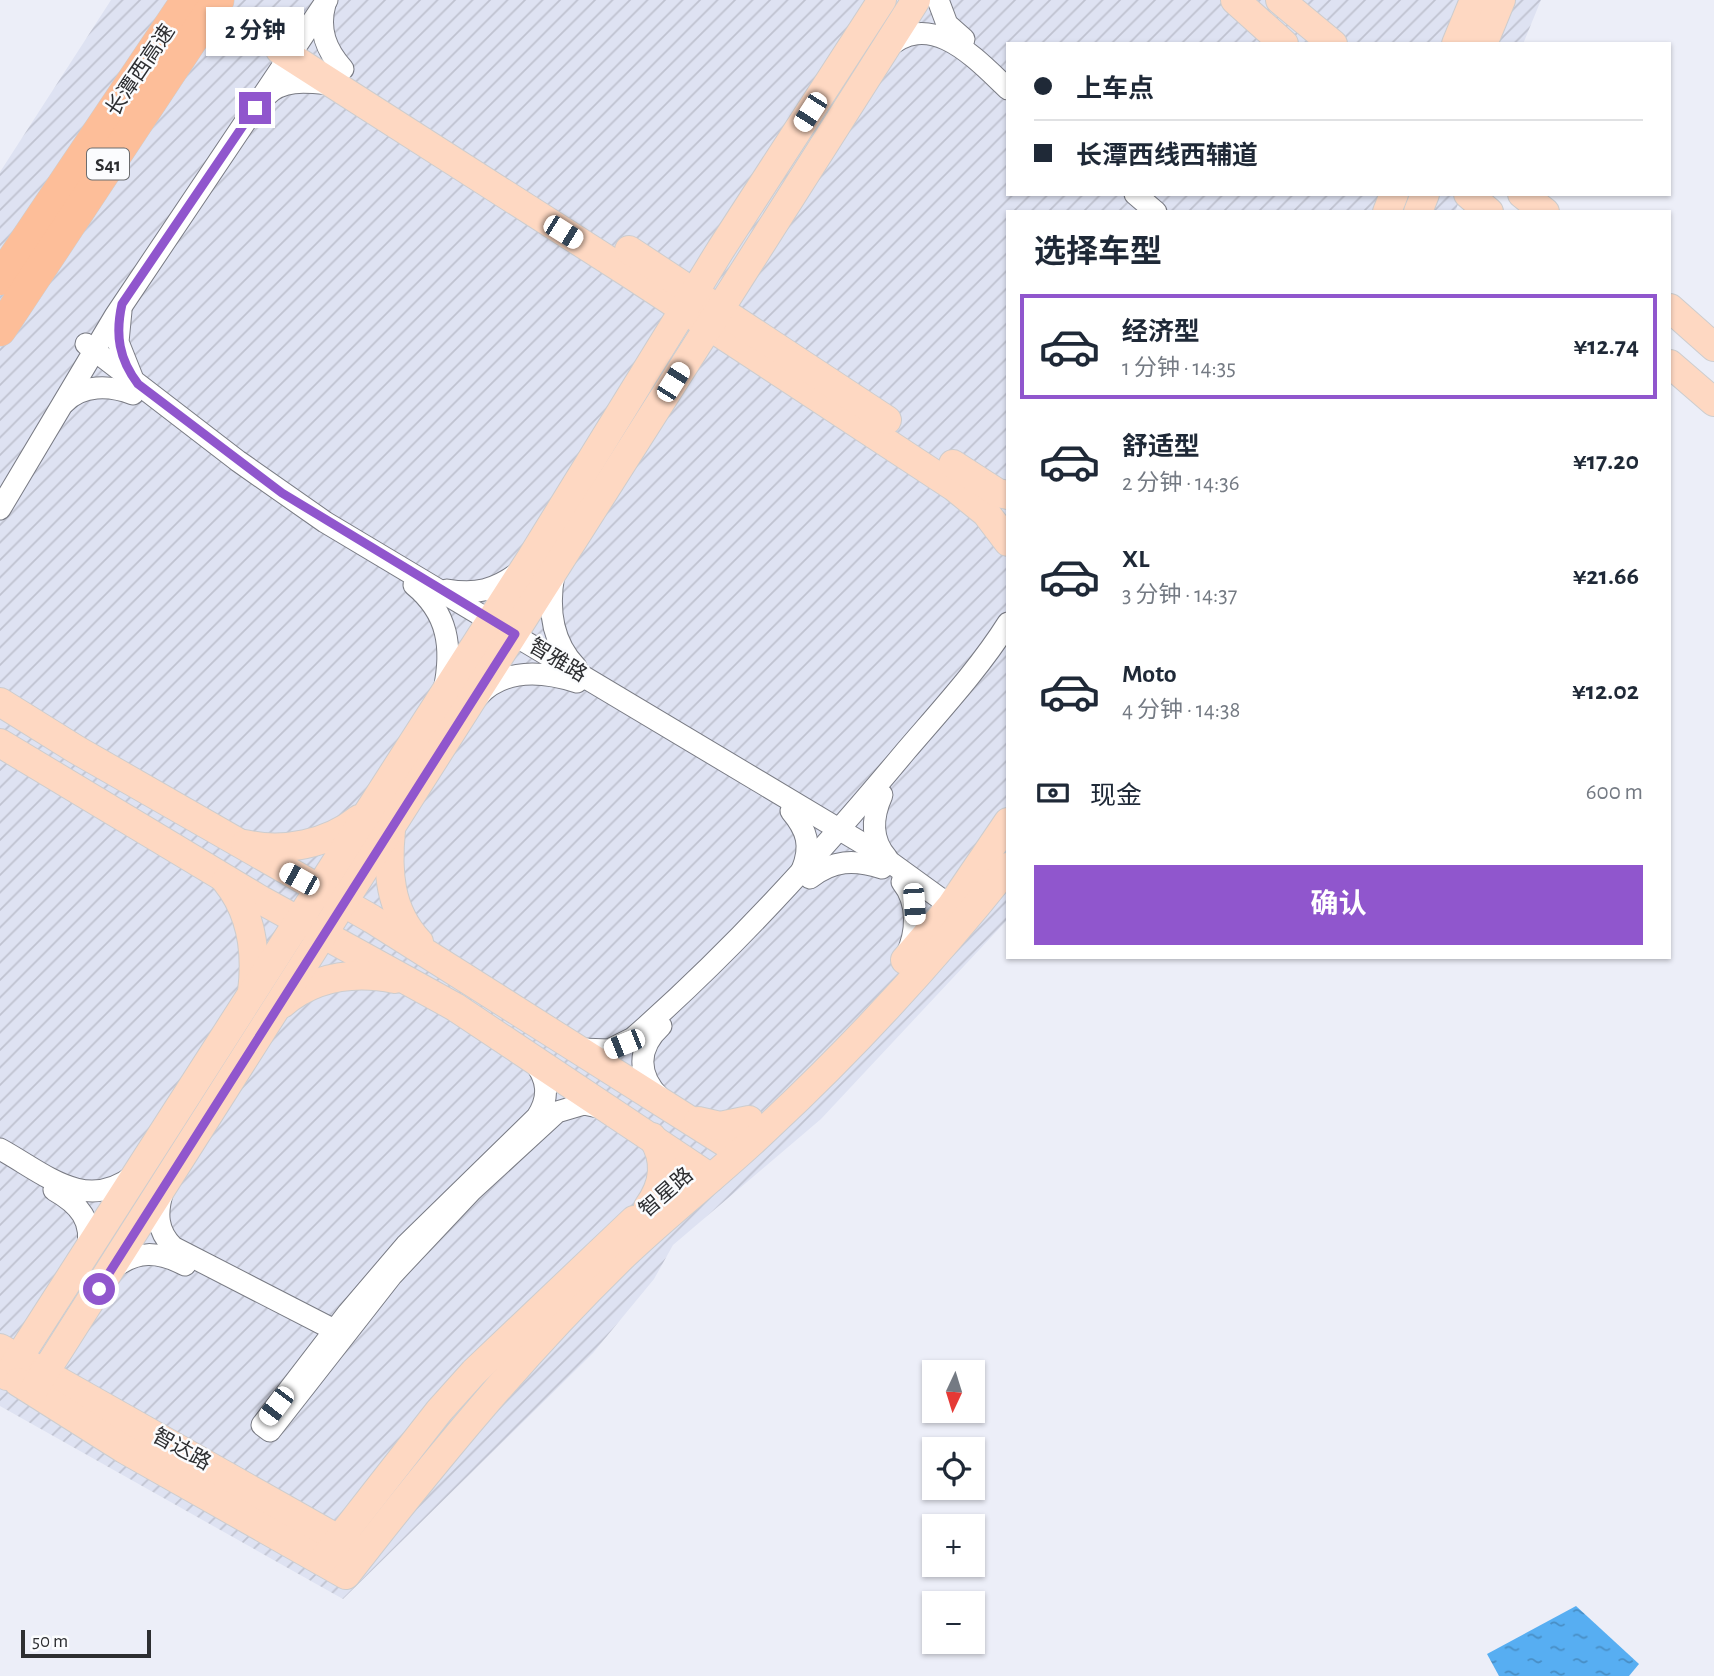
<!DOCTYPE html>
<html lang="zh">
<head>
<meta charset="utf-8">
<style>
	:root { --surface:#fff; --page:#f6f6f7; --text:#1f2937; --muted:#747a83; --line:#e0e1e3; --accent:#9056cd }
	body { margin:0; font-family:"Alegreya Sans","Noto Sans SC",sans-serif; background:var(--page); color:var(--text); height:100vh; display:flex; flex-direction:column; font-size:26px; white-space:nowrap }
	* { box-sizing:border-box; margin:0 }
	p { font-size:23px; color:var(--muted) }
	.icon { flex:none; width:38px; height:38px; fill:none; stroke:currentColor; stroke-width:2; stroke-linecap:round; stroke-linejoin:round }
	.map { position:relative; flex:1; overflow:hidden }
	.drawer { position:absolute; left:1006px; top:210px; width:665px; height:749px; display:flex; flex-direction:column; background:var(--surface); border-radius:0px; box-shadow:0 2px 5px #0004 }
	.drawer>* { flex:none }
	.top-card { position:absolute; left:1006px; top:42px; width:665px; height:154px; border-radius:0px; box-shadow:0 2px 5px #0004; display:grid; align-content:center; height:154px; padding:0 28px; background:var(--surface) }
	.needle { width:46px; rotate:184deg }
	.buttons { position:absolute; left:922px; top:1360px; display:grid; gap:14px }
	.buttons a { display:grid; place-items:center; width:63px; height:63px; border-radius:0px; background:var(--surface); box-shadow:0 2px 5px #0004; font-size:35px }
	.scale { position:absolute; left:21px; bottom:18px; width:130px; box-sizing:border-box; padding-left:7px; border:4px solid #2d2e31; border-top:0; font-size:19px; line-height:24px; white-space:nowrap; color:#2d2e31; -webkit-text-stroke:5px #fbfcfe; paint-order:stroke }
	.end { position:absolute; width:32px; height:32px; margin:-16px; border:9px solid #9056cd; background:#fff; box-shadow:0 0 0 4px #fff }
	.from { border-radius:50% }
	.bubble { position:absolute; height:49px; border-radius:0px; background:var(--surface); box-shadow:0 2px 5px #0004; font-size:23px; font-weight:700; line-height:49px; text-align:center }
	.car { position:absolute; width:21px; height:42px; margin:-21px -10px; border-radius:9px; box-shadow:0 0 5px 2px #0007; background:linear-gradient(#fff 24%,#345 0 40%,#fff 0 76%,#345 0 86%,#fff 0) }
	.top-card b { display:flex; align-items:center; gap:24px; height:66px; font-size:26px }
	.top-card b+b { border-top:2px solid var(--line) }
	.top-card i { width:18px; height:18px; background:var(--text) }
	ul { padding:0; list-style:none }
	li { display:flex; align-items:center; gap:21px; height:105px; margin:0 14px 10px; padding:0 14px; border:4px solid transparent; border-radius:0px }
	li div { flex:1 }
	li b { display:block; font-size:26px }
	li em { font-style:normal; font-weight:700 }
	li.active { border-color:var(--accent) }
	li>.icon { width:63px; height:63px; stroke-width:1.5 }
	h2 { padding:0 28px; font-size:32px; line-height:84px }
	.pay { display:flex; align-items:center; gap:18px; height:77px; padding:0 28px; font-size:26px }
	.pay p { margin-inline-start:auto }
	.primary-button { display:flex; gap:14px; margin-top:auto; padding:14px 28px }
	.primary-button a { flex:1; height:80px; border-radius:0px; background:var(--accent); color:#fff; font-size:28px; font-weight:700; line-height:80px; text-align:center }
	.map>svg:first-child { display:block }
</style>
</head>
<body>
<div class="map">
<svg width="1714" height="1676" viewBox="0 0 1714 1676">
	<defs>
		<pattern id="industrial-furrows" width="10" height="10" patternUnits="userSpaceOnUse" patternTransform="scale(1.75)"><rect width="10" height="10" fill="#dee2f2"/><path d="M-1 1l2-2M0 10L10 0M9 11l2-2" fill="none" stroke="#bfc2d0"/></pattern>
		<pattern id="water-ripples" width="26" height="14" patternUnits="userSpaceOnUse" patternTransform="scale(1.75)"><rect width="26" height="14" fill="#57aef2"/><path d="M2 4q2-2 4 0t4 0M15 11q2-2 4 0t4 0" fill="none" stroke="#488ec5"/></pattern>
	</defs>
	<rect width="100%" height="100%" fill="#eceef8"/>
	<polygon fill="url(#industrial-furrows)" points="111,0 1541,0 1523,44 1008,44 1008,194 1462,194 1455,212 1008,212 1008,919 821,1119 673,1245 654,1279 593,1353 343,1599 0,1406 0,172"/>
	<polygon fill="url(#water-ripples)" points="1576,1606 1639,1664 1629,1676 1499,1676 1487,1654"/>
	<g fill="none" stroke-linecap="round" stroke-linejoin="round">
		<g stroke="#797b84" stroke-width="23">
			<g id="minor">
				<polyline points="938,0 947,24 964,39"/>
				<path d="M 325,4 C 318,30 326,50 343,69"/>
				<path d="M 886,49 C 931,8 975,58 1008,89"/>
				<path d="M 266,96 C 282,78 309,82 330,84"/>
				<polyline points="1135,194 1156,212"/>
				<polyline points="121,311 118,342 132,377"/>
				<polyline points="86,344 238,461 325,522 872,849 963,915"/>
				<path d="M 64,403 C 82,384 110,385 133,394"/>
				<polyline points="0,509 115,316 327,0"/>
				<path d="M 554,574 C 548,607 551,641 576,667"/>
				<path d="M 414,585 C 448,613 453,647 444,690"/>
				<path d="M 447,590 C 476,595 495,590 518,573"/>
				<path d="M 478,696 C 504,668 543,671 577,682"/>
				<path d="M 882,795 C 872,817 870,839 887,858"/>
				<path d="M 791,811 C 807,830 812,846 802,870"/>
				<path d="M 810,878 C 833,860 854,859 882,868"/>
				<path d="M 902,882 C 919,903 917,933 906,956"/>
				<path d="M 581,1049 L 609,1050 L 633,1038 C 733,950 819,855 905,752 C 940,711 979,669 1008,623"/>
				<path d="M 533,1060 C 548,1079 550,1097 537,1117 L 406,1245 L 348,1313 L 262,1425 L 270,1431 L 392,1275 L 471,1191 L 557,1112 L 584,1104 L 603,1108"/>
				<path d="M 660,1098 C 637,1075 637,1048 661,1026"/>
				<path d="M 0,1149 C 44,1173 85,1213 133,1176"/>
				<path d="M 54,1190 C 79,1204 94,1221 87,1251"/>
				<path d="M 163,1191 C 156,1213 157,1231 173,1247 L 344,1335"/>
				<path d="M 112,1269 C 137,1250 158,1251 185,1265"/>
			</g>
		</g>
		<g stroke="#cdcdce" stroke-width="30">
			<g id="major">
				<polyline points="1235,0 1284,44"/>
				<polyline points="1280,0 1333,44"/>
				<polyline points="1456,44 1474,0"/>
				<polyline points="1483,44 1501,0"/>
				<polyline points="280,50 633,276 954,487 986,513 1008,542"/>
				<polyline points="1468,194 1489,212"/>
				<polyline points="1522,194 1545,212"/>
				<polyline points="1387,212 1394,194"/>
				<polyline points="1418,212 1425,194"/>
				<polyline points="629,250 887,420"/>
				<polyline points="1670,308 1714,347"/>
				<polyline points="1670,364 1714,402"/>
				<polyline points="953,464 998,493 1008,495"/>
				<polyline points="0,702 77,750 372,919 740,1152"/>
				<polyline points="0,743 261,900 455,1007 711,1178"/>
				<path d="M 391,830 C 387,871 389,910 419,942"/>
				<path d="M 245,844 C 283,853 328,844 359,819"/>
				<path d="M 226,881 C 252,913 257,952 252,992"/>
				<polyline points="905,960 951,906 1008,822"/>
				<path d="M 282,1004 C 315,976 354,971 395,979"/>
				<polyline points="698,1121 720,1126 749,1120"/>
				<path d="M 648,1207 C 664,1185 668,1161 652,1137"/>
				<polyline points="0,1348 354,1548"/>
				<polyline points="7,1376 531,558 721,249 882,0"/>
				<path d="M 18,1382 L 124,1449 L 346,1575 C 433,1463 522,1354 624,1255 C 670,1211 721,1172 767,1128 C 854,1047 934,960 1008,867"/>
				<polyline points="33,1391 916,0"/>
				<polyline points="322,1561 439,1411 474,1372 634,1220"/>
			</g>
		</g>
		<g stroke="#cdcdce" stroke-width="33">
			<g id="highway">
				<polyline points="0,279 187,0"/>
				<polyline points="0,330 218,0"/>
			</g>
		</g>
		<use href="#minor" stroke="#fff" stroke-width="21"/>
		<use href="#major" stroke="#fed8c2" stroke-width="28"/>
		<use href="#highway" stroke="#fdbe99" stroke-width="32"/>
	</g>
	<g fill="none" stroke-linecap="round" stroke-linejoin="round">
		<path stroke="#9056cd" stroke-width="9" d="M 99,1289 L 515,634 L 282,493 L 138,384 C 119,359 115,335 122,304 L 255,108"/>
	</g>
	<g text-anchor="middle" stroke-width="5" stroke-linejoin="round" paint-order="stroke">
		<rect fill="#fbfcfe" stroke="#6b6c6e" stroke-width="2" x="87" y="148.5" width="42" height="31" rx="5"/>
		<g font-size="19" font-weight="bold" fill="#2d2e31">
			<text x="108" y="171">S41</text>
		</g>
		<g font-size="21" fill="#2d2e31" stroke="#fbfcfe">
			<text transform="translate(140 70) rotate(-56)" y="7">长潭西高速</text>
			<text transform="translate(558 660) rotate(31)" y="7">智雅路</text>
			<text transform="translate(666 1192) rotate(-41)" y="7">智星路</text>
			<text transform="translate(182 1449) rotate(29)" y="7">智达路</text>
		</g>
	</g>
</svg>
<div class="buttons">
<a><svg class="needle" viewBox="-14 -14 28 28"><path d="M0-13l5 13h-10z" fill="#e53935"/><path d="M0 13l5-13h-10z" fill="#747a83"/></svg></a>
<a><svg class="icon" aria-label="locate" viewBox="0 0 24 24"><circle cx="12" cy="12" r="6"/><path d="M12 2v4M12 18v4M2 12h4M18 12h4"/></svg></a>
<a>+</a>
<a>−</a>
</div>
<div class="scale">50 m</div>
<i class="end from" style="left:99px;top:1289px"></i>
<i class="end" style="left:255px;top:108px"></i>
<div class="bubble" style="left:206px;top:7px;width:98px">2 分钟</div>
<i class="car" style="left:810px;top:112px;rotate:213deg"></i>
<i class="car" style="left:563px;top:232px;rotate:122deg"></i>
<i class="car" style="left:673px;top:382px;rotate:32deg"></i>
<i class="car" style="left:299px;top:879px;rotate:299deg"></i>
<i class="car" style="left:914px;top:904px;rotate:176deg"></i>
<i class="car" style="left:624px;top:1044px;rotate:248deg"></i>
<i class="car" style="left:276px;top:1406px;rotate:217deg"></i>
<div class="top-card">
<b><i class="from"></i>上车点</b>
<b><i></i>长潭西线西辅道</b>
</div>
<section class="drawer">
<h2>选择车型</h2>
<ul>
<li class="active"><svg class="icon" aria-label="car" viewBox="0 0 24 24"><path d="M5 17H2v-5l4-1 3-4h7l3 4 3 1v5h-3M9 17h6M6 11h13"/><circle cx="7" cy="17" r="2"/><circle cx="17" cy="17" r="2"/></svg><div><b>经济型</b><p>1 分钟 · 14:35</p></div><em>¥12.74</em></li>
<li><svg class="icon" aria-label="car" viewBox="0 0 24 24"><path d="M5 17H2v-5l4-1 3-4h7l3 4 3 1v5h-3M9 17h6M6 11h13"/><circle cx="7" cy="17" r="2"/><circle cx="17" cy="17" r="2"/></svg><div><b>舒适型</b><p>2 分钟 · 14:36</p></div><em>¥17.20</em></li>
<li><svg class="icon" aria-label="car" viewBox="0 0 24 24"><path d="M5 17H2v-5l4-1 3-4h7l3 4 3 1v5h-3M9 17h6M6 11h13"/><circle cx="7" cy="17" r="2"/><circle cx="17" cy="17" r="2"/></svg><div><b>XL</b><p>3 分钟 · 14:37</p></div><em>¥21.66</em></li>
<li><svg class="icon" aria-label="car" viewBox="0 0 24 24"><path d="M5 17H2v-5l4-1 3-4h7l3 4 3 1v5h-3M9 17h6M6 11h13"/><circle cx="7" cy="17" r="2"/><circle cx="17" cy="17" r="2"/></svg><div><b>Moto</b><p>4 分钟 · 14:38</p></div><em>¥12.02</em></li>
</ul>
<div class="pay"><svg class="icon" aria-label="cash" viewBox="0 0 24 24"><path d="M3 7h18v10H3z"/><circle cx="12" cy="12" r="2"/></svg>现金<p>600 m</p></div>
<div class="primary-button"><a>确认</a></div>
</section>
</div>
</body>
</html>
